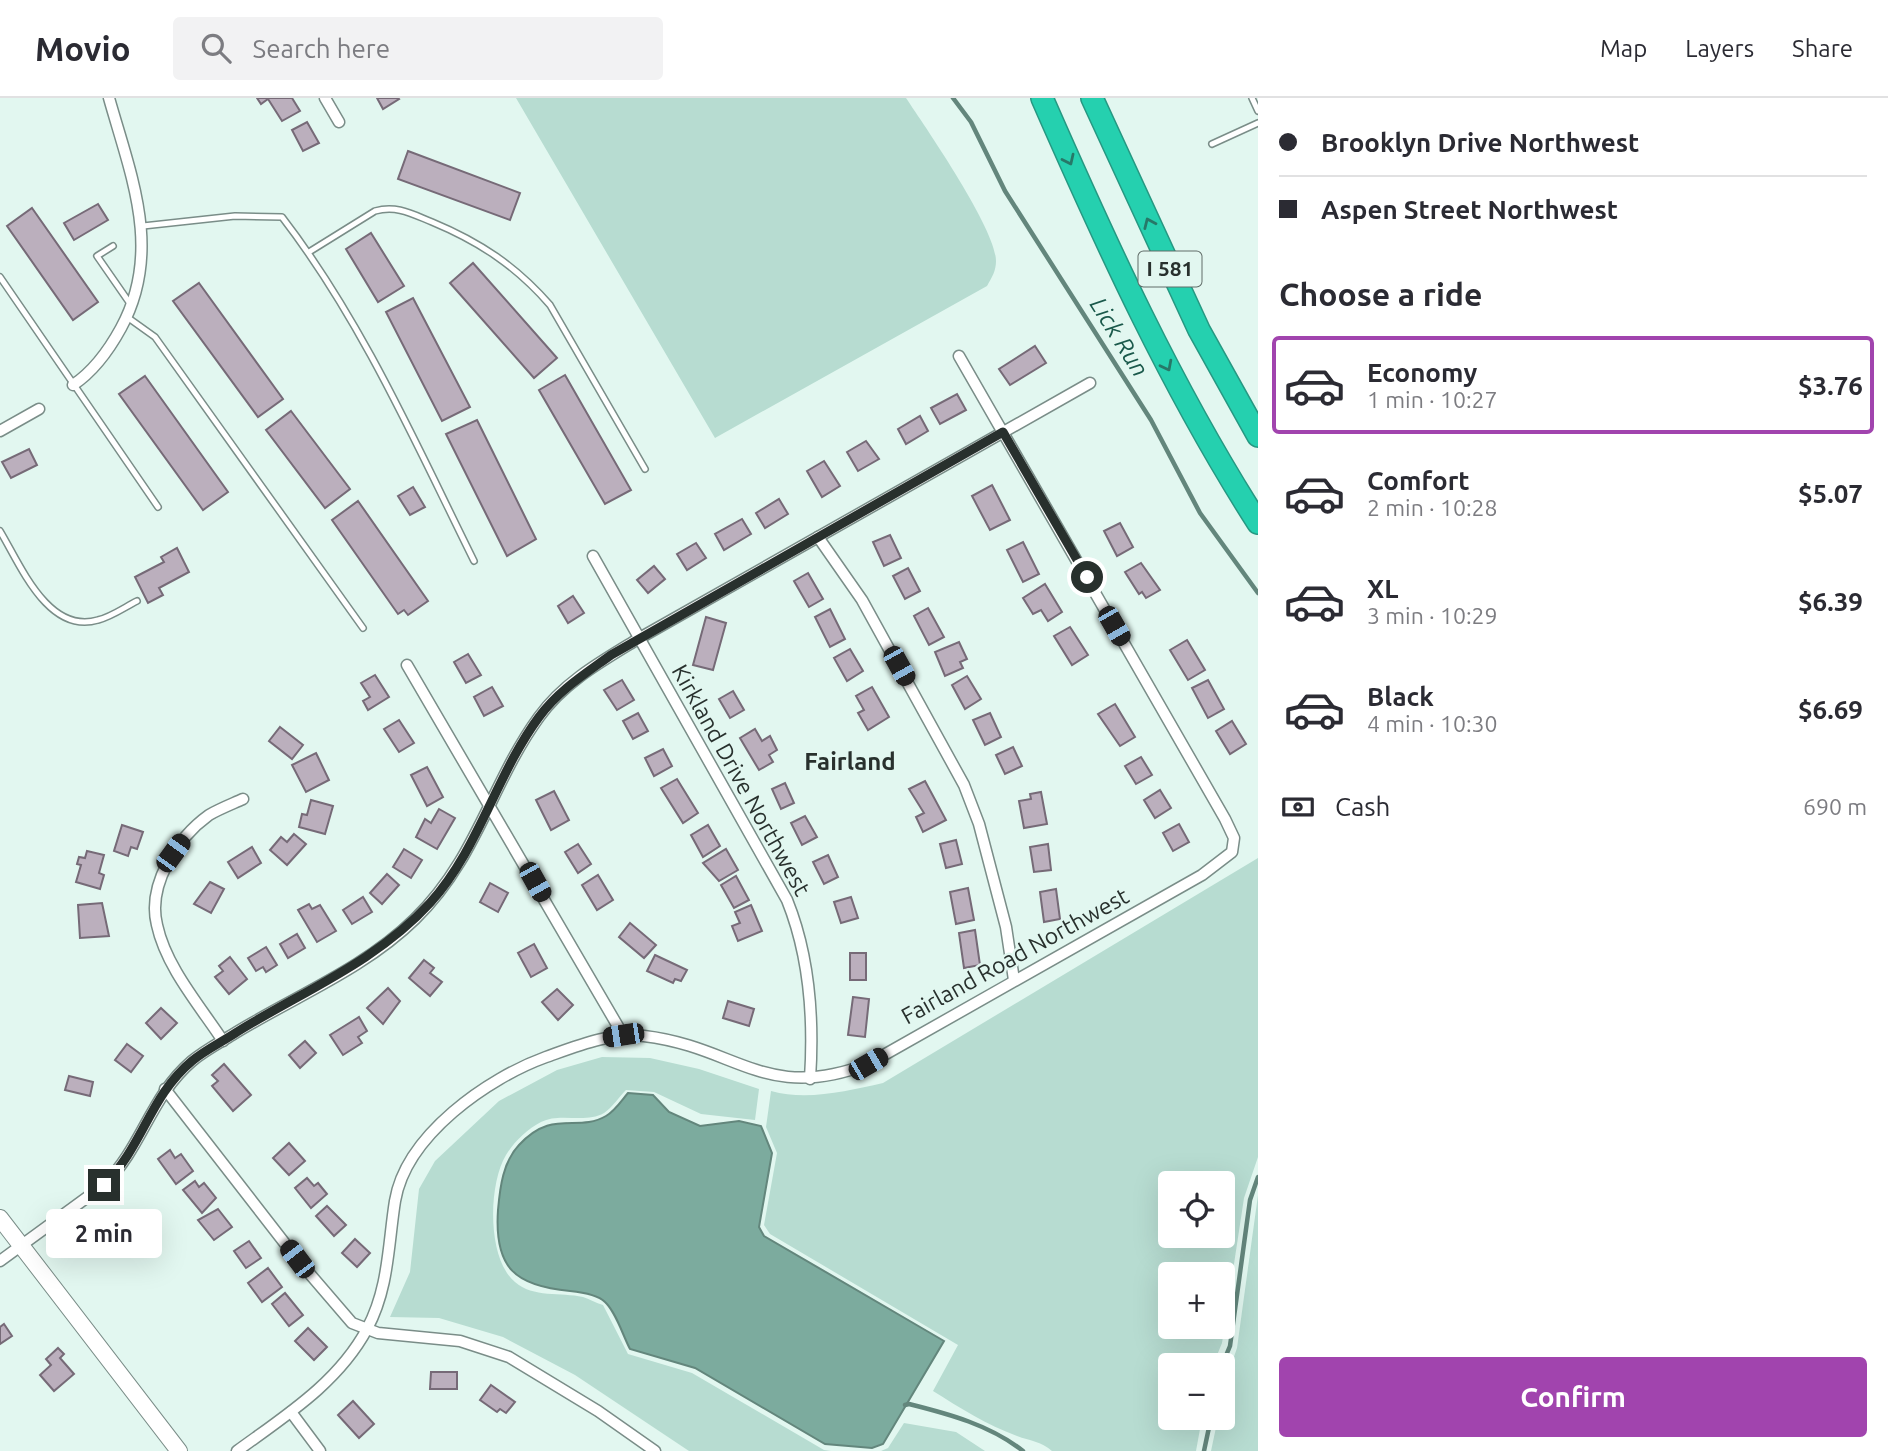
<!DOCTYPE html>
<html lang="en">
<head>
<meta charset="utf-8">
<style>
	:root { --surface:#fff; --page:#f2f2f3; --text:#2b2b33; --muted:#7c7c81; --line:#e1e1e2; --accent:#a144ae }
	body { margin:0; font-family:Ubuntu,sans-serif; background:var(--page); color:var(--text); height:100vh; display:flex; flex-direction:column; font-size:26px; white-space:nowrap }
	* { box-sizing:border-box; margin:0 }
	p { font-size:23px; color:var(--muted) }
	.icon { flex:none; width:38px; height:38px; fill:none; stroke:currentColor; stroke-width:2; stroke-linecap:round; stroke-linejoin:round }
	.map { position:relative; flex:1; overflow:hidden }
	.side { display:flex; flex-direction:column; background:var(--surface); width:630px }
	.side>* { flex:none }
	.guide { display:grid; align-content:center; height:154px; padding:0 21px; background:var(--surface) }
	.controls { position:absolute; left:1158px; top:1073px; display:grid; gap:14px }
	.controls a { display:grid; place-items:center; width:77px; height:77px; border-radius:7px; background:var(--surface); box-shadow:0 7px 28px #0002; font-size:35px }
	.end { position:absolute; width:32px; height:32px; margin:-16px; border:9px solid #28302d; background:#fff; box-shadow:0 0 0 4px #fff }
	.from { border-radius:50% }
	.bubble { position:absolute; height:49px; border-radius:7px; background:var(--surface); box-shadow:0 7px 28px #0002; font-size:23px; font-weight:600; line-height:49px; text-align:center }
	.car { position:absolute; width:21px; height:42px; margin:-21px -10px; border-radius:9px; box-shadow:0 0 5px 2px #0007; background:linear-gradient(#222 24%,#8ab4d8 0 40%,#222 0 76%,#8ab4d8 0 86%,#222 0) }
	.guide b { display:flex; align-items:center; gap:24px; height:66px; font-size:26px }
	.guide b+b { border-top:2px solid var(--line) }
	.guide i { width:18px; height:18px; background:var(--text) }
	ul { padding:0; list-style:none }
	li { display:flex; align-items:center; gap:21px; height:98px; margin:0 14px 10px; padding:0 7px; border:4px solid transparent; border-radius:7px }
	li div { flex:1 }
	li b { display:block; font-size:26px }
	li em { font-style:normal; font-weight:600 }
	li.selected { border-color:var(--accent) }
	li>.icon { width:63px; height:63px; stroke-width:1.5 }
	h2 { padding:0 21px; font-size:32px; line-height:84px }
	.pay { display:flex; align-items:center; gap:18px; height:77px; padding:0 21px; font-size:26px }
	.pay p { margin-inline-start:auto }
	.button { display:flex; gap:14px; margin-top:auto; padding:14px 21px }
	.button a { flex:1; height:80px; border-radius:7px; background:var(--accent); color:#fff; font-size:28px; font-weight:600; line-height:80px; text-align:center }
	header { display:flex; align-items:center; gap:42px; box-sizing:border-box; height:98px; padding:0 35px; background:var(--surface); border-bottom:2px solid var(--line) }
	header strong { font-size:33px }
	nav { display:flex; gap:38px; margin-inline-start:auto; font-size:24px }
	.search { width:490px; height:63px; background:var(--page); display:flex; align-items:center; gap:18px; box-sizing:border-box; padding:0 24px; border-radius:7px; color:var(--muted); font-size:26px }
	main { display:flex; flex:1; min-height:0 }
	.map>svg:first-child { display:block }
</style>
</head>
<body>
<header>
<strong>Movio</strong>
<div class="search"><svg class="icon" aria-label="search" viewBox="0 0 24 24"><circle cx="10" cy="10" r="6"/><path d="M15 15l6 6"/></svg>Search here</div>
<nav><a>Map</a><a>Layers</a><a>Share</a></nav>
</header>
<main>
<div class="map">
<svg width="1258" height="1353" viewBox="0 0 1258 1353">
	<rect width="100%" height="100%" fill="#e2f7f0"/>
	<g fill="#b7dcd1" fill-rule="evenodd">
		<path d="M 516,0 L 906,0 C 926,30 996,131 996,163 C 996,173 992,179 987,188 L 715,340 Z"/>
		<path d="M 1258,760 L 1258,1059 L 1244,1100 L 1222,1245 L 1213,1267 L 1171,1267 L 1171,1320 L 1202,1320 L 1196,1353 L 1052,1353 C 1041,1343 1030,1343 1017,1338 C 987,1327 960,1310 933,1293 L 958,1247 L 770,1136 L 764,1127 L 777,1055 L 766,1029 L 771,993 C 807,1003 847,993 883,985 ZM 1223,1085 L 1223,1138 L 1171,1138 L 1171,1085 ZM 1223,1176 L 1223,1228 L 1171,1228 L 1171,1176 Z"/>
		<path d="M 602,959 L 650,960 L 699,971 L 759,991 L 755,1022 L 701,1016 L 654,994 L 626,992 C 619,999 612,1010 604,1015 C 585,1026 560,1014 541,1024 C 527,1031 514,1044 506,1057 C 488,1087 487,1161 515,1184 C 533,1200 561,1194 583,1199 C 589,1201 596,1205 603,1207 L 628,1256 L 692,1275 L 824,1352 L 831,1353 L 689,1353 L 575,1277 L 503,1239 L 439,1220 L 390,1219 L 410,1174 L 419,1091 L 435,1063 L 499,1003 L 557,972 Z"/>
		<polygon points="1258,1097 1258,1353 1211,1353 1218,1320 1223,1320 1223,1291 1237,1250"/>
		<polygon points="904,1325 956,1334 985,1353 881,1353 888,1350"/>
	</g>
	<path fill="#7cab9e" stroke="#63867c" stroke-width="2" d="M 628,995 L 653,997 L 669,1014 L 700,1028 L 739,1023 L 761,1028 L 772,1055 L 759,1129 L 764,1138 L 944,1243 L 883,1346 L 872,1350 L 825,1346 L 695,1270 L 630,1251 C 623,1238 616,1214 605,1204 C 597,1196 580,1194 570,1193 C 515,1188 494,1170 498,1112 C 500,1089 503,1064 519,1047 C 553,1010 577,1035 606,1018 C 615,1013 622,1002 628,995 Z"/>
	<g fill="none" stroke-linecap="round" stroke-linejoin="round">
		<g stroke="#63867c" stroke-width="4.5">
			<polyline points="953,0 971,24 1005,93 1151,322 1200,415 1258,495"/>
			<polyline points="1222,1267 1230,1248 1250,1102 1258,1079"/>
			<path d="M 905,1307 L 909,1306 C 949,1316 990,1327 1023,1353"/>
			<polyline points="1204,1353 1211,1320"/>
		</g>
	</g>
	<g fill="#bbafbd" stroke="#766a77" stroke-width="2">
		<polygon points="257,0 292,0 300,13 282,23 268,1 261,6"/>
		<polygon points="377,0 398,0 399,1 383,11"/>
		<polygon points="307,24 319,45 303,53 292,32"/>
		<polygon points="408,53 520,95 510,122 398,81"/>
		<polygon points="98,106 108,122 74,142 64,125"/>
		<polygon points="32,110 98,204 73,222 7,128"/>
		<polygon points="371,135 404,188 378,204 346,151"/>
		<polygon points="473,165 557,260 534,280 450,185"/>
		<polygon points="199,185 283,301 258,319 173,203"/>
		<polygon points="413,200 470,309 442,323 386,214"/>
		<polygon points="1035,248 1046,265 1010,287 999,271"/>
		<polygon points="565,277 631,392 605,406 539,292"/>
		<polygon points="145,278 228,394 203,412 119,296"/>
		<polygon points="957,296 966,312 940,326 931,310"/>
		<polygon points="291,313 350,391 325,410 266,332"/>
		<polygon points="920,318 928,333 906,346 898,331"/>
		<polygon points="477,322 536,441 507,458 446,336"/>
		<polygon points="866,343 879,361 858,373 847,354"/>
		<polygon points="29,351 37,367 11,380 2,364"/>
		<polygon points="824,363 840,388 822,399 807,373"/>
		<polygon points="992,387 1010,422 990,432 972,398"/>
		<polygon points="413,389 425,409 410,417 398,398"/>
		<polygon points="779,401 788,416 765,430 756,415"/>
		<polygon points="358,403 428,503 408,517 404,512 398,516 332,422"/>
		<polygon points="742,421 751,436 724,452 715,436"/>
		<polygon points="1120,425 1133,449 1117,458 1104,433"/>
		<polygon points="890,437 901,460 884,468 873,444"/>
		<polygon points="1023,444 1039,476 1023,484 1007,452"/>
		<polygon points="696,445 706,460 687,472 677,456"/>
		<polygon points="177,450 189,474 159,490 163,497 148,505 135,479 164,464 161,459"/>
		<polygon points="1141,465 1160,492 1146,500 1142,494 1139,496 1125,474"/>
		<polygon points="654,468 665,481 648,495 637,482"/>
		<polygon points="908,470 920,493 905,501 893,478"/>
		<polygon points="808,475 823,501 809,509 794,483"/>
		<polygon points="1045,486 1062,514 1048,523 1041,512 1033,516 1023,500"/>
		<polygon points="573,498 584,515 568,525 558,508"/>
		<polygon points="928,510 944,539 929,547 914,518"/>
		<polygon points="830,511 845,541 830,549 815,519"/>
		<polygon points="706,519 726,525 713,572 693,567"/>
		<polygon points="1070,529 1088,557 1072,567 1054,538"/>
		<polygon points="1187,542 1205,572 1188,582 1170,552"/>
		<polygon points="959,544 967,561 960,564 963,570 945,578 935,554"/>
		<polygon points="850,551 863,573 847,583 834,560"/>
		<polygon points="468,556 481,577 466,585 454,564"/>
		<polygon points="375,577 389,599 368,612 363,603 370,599 361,585"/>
		<polygon points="967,578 981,601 965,611 952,587"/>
		<polygon points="622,582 634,602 617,612 604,592"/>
		<polygon points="1208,582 1224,611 1208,620 1192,590"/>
		<polygon points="492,589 503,608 484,618 474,599"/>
		<polygon points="872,589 889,619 868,632 858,615 864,612 856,598"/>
		<polygon points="733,593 744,612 730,620 719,601"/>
		<polygon points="1115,606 1135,639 1120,648 1098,616"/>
		<polygon points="638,615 648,633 633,641 623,623"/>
		<polygon points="990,615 1001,639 985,647 973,622"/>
		<polygon points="399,622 414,645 399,654 384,631"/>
		<polygon points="1232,623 1246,646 1230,656 1216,633"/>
		<polygon points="280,629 303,647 292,661 269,643"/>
		<polygon points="755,631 762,643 770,638 777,652 769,657 773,664 759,672 740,640"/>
		<polygon points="1013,649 1022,668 1005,676 996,657"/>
		<polygon points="663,651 672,668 654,678 645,660"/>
		<polygon points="316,655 329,682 306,694 292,667"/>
		<polygon points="1141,659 1152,677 1136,686 1125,668"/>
		<polygon points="427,669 443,699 427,708 411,677"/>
		<polygon points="677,681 698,715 683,725 661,690"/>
		<polygon points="925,683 946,722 923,734 916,719 924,715 909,691"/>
		<polygon points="785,685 794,705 781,711 772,691"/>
		<polygon points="1160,692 1171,710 1155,720 1144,702"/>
		<polygon points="554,693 569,722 551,732 536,702"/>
		<polygon points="1041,694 1047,726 1024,730 1019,703 1031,701 1030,696"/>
		<polygon points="311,702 333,708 325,736 299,729 302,716 307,717"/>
		<polygon points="439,711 455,720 437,751 416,739 425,721 431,725"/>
		<polygon points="805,718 817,739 802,747 791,725"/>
		<polygon points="1179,726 1189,744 1173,753 1163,735"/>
		<polygon points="122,727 143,734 137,751 131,749 128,758 114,753"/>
		<polygon points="708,727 720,748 703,759 691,737"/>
		<polygon points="294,736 306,746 287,767 270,752 281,739 287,744"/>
		<polygon points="956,742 962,766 946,770 940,746"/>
		<polygon points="578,746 591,766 578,775 565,754"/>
		<polygon points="1048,746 1051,772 1034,774 1030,749"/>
		<polygon points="252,749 261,765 238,780 228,764"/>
		<polygon points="404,751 422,762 411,780 393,769"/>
		<polygon points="726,751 738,772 719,783 703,765"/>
		<polygon points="87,753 104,757 99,775 104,777 100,791 76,784 81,767 77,766 79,759 85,760"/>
		<polygon points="828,757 838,779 824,786 813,764"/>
		<polygon points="387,776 399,787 382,806 370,795"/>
		<polygon points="598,777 613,802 597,812 582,787"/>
		<polygon points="736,778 749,802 734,810 721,787"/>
		<polygon points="210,784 224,791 211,815 194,806"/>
		<polygon points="490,785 508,795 498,814 480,804"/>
		<polygon points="968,790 974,822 956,826 950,794"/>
		<polygon points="1056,791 1060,821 1044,824 1040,794"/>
		<polygon points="363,799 372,814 352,826 343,812"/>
		<polygon points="851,799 858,820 841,825 834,804"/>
		<polygon points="102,805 109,838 80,840 78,807"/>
		<polygon points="309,806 312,811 320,807 336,833 317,844 298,812"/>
		<polygon points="751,807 762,833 738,843 732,828 740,825 735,814"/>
		<polygon points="630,825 656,847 644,860 619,839"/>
		<polygon points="975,832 980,867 964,870 959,835"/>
		<polygon points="297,836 305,850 288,860 280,846"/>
		<polygon points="534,846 547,870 531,879 518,855"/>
		<polygon points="266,849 277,867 266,874 263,869 256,873 248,860"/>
		<rect x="850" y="855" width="16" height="27"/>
		<polygon points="655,857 687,872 681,883 675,881 673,885 647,873"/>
		<polygon points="230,859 247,881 229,896 215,879 223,873 219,868"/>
		<polygon points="424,862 434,870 430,875 442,884 430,898 409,880"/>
		<polygon points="388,890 400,903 383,926 367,910"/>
		<polygon points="557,891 573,907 558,922 542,904"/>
		<polygon points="853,899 869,901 865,939 848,937"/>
		<polygon points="728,903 754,911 749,928 723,920"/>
		<polygon points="161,910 177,925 161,941 146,925"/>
		<polygon points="359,919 367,933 358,939 362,945 343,957 330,937"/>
		<polygon points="305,943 316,955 300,970 289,957"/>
		<polygon points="127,946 143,958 131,974 115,962"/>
		<polygon points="224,966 251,997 233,1013 212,988 218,983 212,977"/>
		<polygon points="69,978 93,984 90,998 65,992"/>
		<polygon points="289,1045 305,1063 289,1077 273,1060"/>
		<polygon points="170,1052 175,1060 181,1056 193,1073 176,1086 158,1061"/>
		<polygon points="307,1080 314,1088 318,1085 327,1096 311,1110 295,1090"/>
		<polygon points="195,1083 199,1089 204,1085 216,1100 202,1115 183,1092"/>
		<polygon points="327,1108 346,1127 334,1138 316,1118"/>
		<polygon points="218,1111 232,1129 214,1142 198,1122"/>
		<polygon points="355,1141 370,1155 357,1169 342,1155"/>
		<polygon points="249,1143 261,1160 246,1170 234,1153"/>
		<polygon points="268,1170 282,1189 262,1204 248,1185"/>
		<polygon points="285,1195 303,1217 289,1228 272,1206"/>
		<polygon points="4,1226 12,1238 0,1246 0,1229"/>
		<polygon points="308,1230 327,1249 314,1262 295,1243"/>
		<polygon points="58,1250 64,1256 60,1260 74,1276 54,1293 40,1277 51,1267 46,1261"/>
		<polygon points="431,1274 457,1274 457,1291 430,1291"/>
		<polygon points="491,1287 515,1304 506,1315 500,1311 497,1314 480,1302"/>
		<polygon points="353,1303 374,1326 359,1340 338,1317"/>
	</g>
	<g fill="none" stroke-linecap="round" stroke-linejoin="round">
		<g stroke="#7a8d88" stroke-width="8">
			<g id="service">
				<polyline points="1252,0 1258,13"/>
				<polyline points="1212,46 1258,25"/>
				<path d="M 143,128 L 235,118 L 282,119 C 362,223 416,346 474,463"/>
				<polyline points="113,148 97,158 131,207"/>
				<path d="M 309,154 L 375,113 C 397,107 412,116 432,124 C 480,144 516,168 550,207 L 645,371"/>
				<polyline points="0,179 158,409"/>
				<polyline points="127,219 155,239 363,530"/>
				<path d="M 0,433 C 20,466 48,537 98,522 C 111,519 125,509 137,503"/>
			</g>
		</g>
		<g stroke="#7a8d88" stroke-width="13">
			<g id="minor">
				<polyline points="325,0 339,24"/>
				<path d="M 73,287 C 94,273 109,252 121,230 C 163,153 131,78 109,0"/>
				<polyline points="0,333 39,311"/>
				<polyline points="818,439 862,502 964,687 979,726 1006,829 1014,882"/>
				<path d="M 593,458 L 787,802 C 810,859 814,921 810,981"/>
				<polyline points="407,567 623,937"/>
				<path d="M 223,943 C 200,908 166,869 157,827 C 147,787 177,740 209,717 C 219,711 232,706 243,701"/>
				<polyline points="165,991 297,1161 352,1225 378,1235 460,1243 509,1259 598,1313 655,1353"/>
				<path d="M 0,1163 L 104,1087 C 143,1048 150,999 192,963 C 204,953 219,945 232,937 C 293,899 363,872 415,821 C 477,761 491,685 539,619 C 564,584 602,563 638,541 L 1090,285"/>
				<polyline points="291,1314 320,1353"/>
				<path d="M 237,1353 C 285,1318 338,1285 367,1231 C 389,1190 388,1147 395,1103 C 406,1037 488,980 546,959 C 577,948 611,934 644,938 C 737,949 765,1005 868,966 L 1202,777 L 1232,754 L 1234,740 L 1225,721 L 959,258"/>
			</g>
		</g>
		<g stroke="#7a8d88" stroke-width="18">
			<polyline id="secondary" points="0,1120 179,1353"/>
		</g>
		<g stroke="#269882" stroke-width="24">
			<g id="motorway">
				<path d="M 1042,0 C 1106,146 1172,291 1258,425"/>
				<polyline points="1092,0 1199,232 1258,338"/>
			</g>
		</g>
		<use href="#service" stroke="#fff" stroke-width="5"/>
		<use href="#minor" stroke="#fff" stroke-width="10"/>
		<use href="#secondary" stroke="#fff" stroke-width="16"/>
		<use href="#motorway" stroke="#25d0af" stroke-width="21"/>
	</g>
	<defs><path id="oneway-chevron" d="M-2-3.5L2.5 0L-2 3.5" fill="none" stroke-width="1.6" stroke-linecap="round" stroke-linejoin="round" transform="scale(1.75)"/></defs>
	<g stroke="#277868">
		<use href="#oneway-chevron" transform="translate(1069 62) rotate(65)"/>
		<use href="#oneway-chevron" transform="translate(1149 125) rotate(-114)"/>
		<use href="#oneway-chevron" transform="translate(1167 268) rotate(63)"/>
	</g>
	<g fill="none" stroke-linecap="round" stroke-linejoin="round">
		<path stroke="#28302d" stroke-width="9" d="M 104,1087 C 144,1047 149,999 192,963 C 205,952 222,944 237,934 C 303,893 376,864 430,805 C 479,751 496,677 539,619 C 559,592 585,576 611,557 L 1003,334 L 1087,479"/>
	</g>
	<g text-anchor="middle" stroke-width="5" stroke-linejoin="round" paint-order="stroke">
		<rect fill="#e2f7f0" stroke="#606c68" stroke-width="2" x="1138.5" y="153.5" width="63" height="35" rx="5"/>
		<g font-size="21" font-weight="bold" fill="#28302d">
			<text x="1170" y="178">I 581</text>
		</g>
		<g font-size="23" fill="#28302d" stroke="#e2f7f0">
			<text transform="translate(741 682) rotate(61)" y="8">Kirkland Drive Northwest</text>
			<text transform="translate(1015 858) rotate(-29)" y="8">Fairland Road Northwest</text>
		</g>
		<g font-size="24" font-style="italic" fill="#1a594b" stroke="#e2f7f0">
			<text transform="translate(1119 239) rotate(58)" y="8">Lick Run</text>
		</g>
		<g font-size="24" font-weight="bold" fill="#28302d" stroke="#e2f7f0">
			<text x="850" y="672">Fairland</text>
		</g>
	</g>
</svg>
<div class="controls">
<a><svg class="icon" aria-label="locate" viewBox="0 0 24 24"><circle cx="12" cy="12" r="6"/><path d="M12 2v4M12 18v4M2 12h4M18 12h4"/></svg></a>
<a>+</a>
<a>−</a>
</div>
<i class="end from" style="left:1087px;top:479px"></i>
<i class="end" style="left:104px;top:1087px"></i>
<div class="bubble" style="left:46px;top:1111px;width:116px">2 min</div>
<i class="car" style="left:1114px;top:528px;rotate:150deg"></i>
<i class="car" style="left:899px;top:568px;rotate:151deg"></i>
<i class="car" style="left:173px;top:755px;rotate:36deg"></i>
<i class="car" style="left:535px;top:784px;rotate:151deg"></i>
<i class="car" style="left:623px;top:937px;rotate:261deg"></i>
<i class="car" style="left:868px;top:966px;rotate:60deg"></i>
<i class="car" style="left:297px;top:1161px;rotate:323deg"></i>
</div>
<section class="side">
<div class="guide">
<b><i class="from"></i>Brooklyn Drive Northwest</b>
<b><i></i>Aspen Street Northwest</b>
</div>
<h2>Choose a ride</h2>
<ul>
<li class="selected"><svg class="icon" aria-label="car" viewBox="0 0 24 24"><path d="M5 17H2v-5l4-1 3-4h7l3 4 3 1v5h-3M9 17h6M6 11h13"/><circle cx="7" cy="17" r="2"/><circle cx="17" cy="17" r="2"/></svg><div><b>Economy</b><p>1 min · 10:27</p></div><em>$3.76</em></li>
<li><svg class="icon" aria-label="car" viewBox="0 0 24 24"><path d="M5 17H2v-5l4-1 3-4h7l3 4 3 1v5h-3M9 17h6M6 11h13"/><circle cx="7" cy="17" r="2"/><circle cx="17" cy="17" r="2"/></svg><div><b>Comfort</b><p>2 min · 10:28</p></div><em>$5.07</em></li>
<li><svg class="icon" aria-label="car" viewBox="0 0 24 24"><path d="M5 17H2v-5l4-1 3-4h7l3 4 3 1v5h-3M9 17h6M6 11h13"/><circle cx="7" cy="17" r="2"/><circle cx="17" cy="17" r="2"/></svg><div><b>XL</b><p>3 min · 10:29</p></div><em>$6.39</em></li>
<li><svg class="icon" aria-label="car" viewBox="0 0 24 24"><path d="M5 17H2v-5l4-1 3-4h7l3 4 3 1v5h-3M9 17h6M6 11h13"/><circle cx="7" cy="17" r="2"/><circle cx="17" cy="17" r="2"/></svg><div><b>Black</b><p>4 min · 10:30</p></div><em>$6.69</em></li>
</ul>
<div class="pay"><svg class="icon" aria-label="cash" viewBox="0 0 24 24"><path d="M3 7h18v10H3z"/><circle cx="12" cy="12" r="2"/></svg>Cash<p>690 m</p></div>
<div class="button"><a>Confirm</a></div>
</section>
</main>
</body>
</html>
